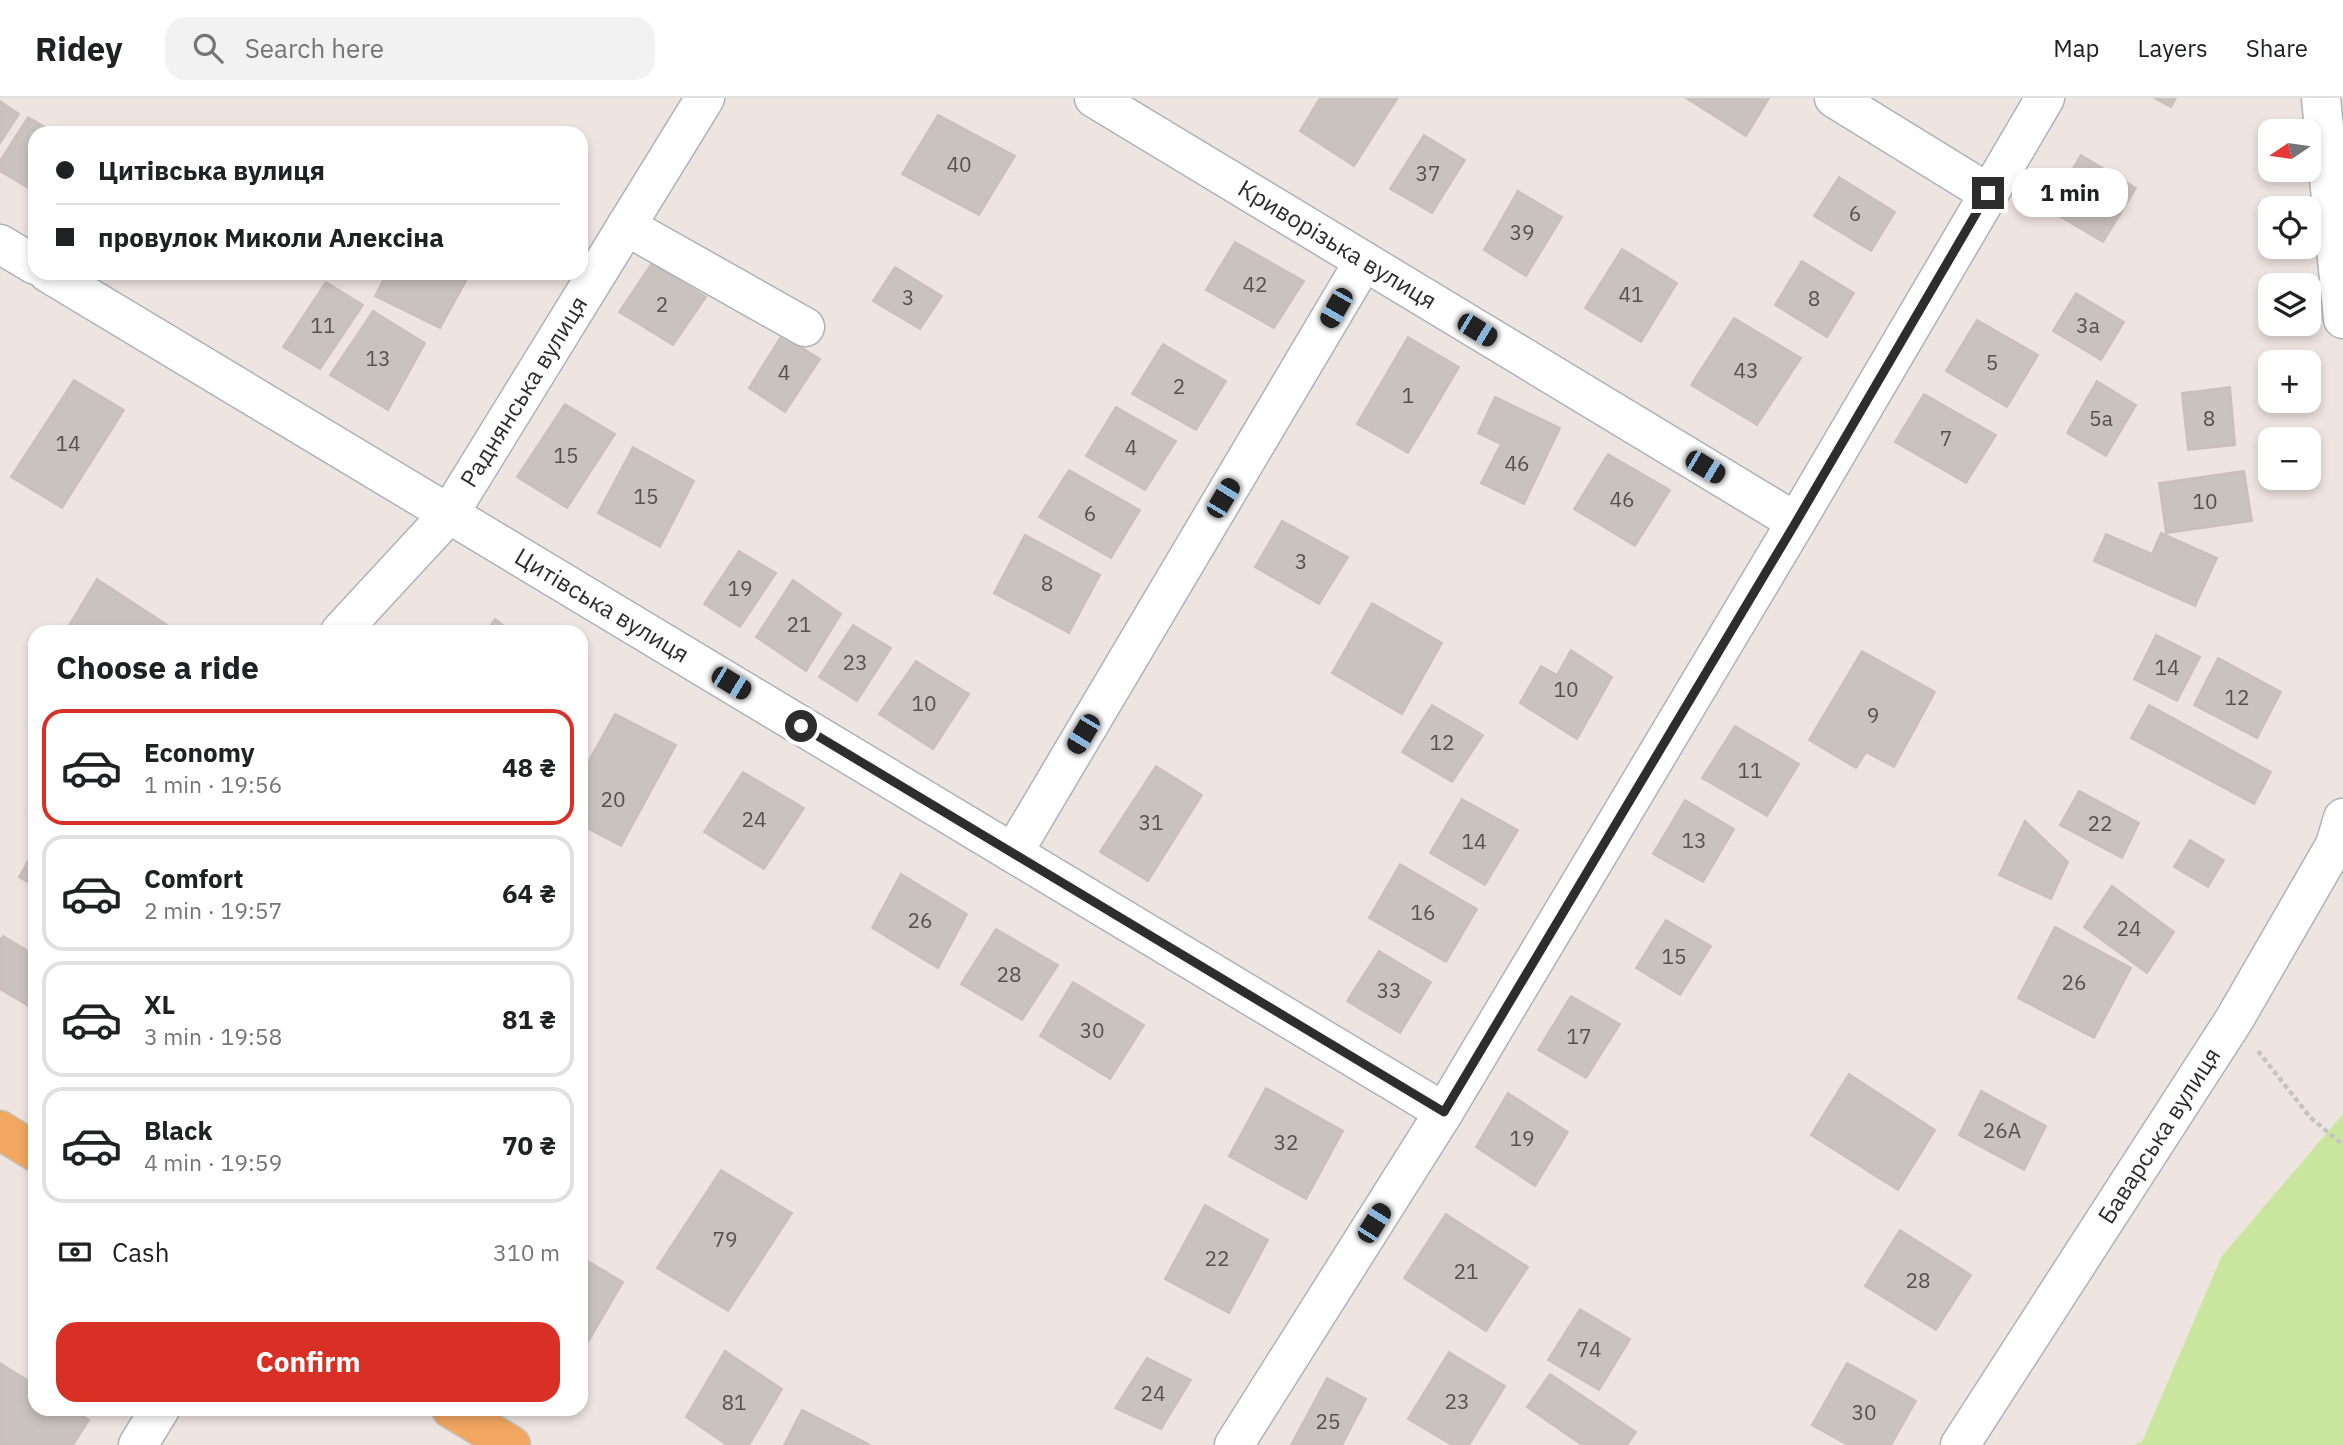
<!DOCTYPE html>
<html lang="en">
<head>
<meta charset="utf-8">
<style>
	:root { --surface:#fff; --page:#f2f2f2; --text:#202124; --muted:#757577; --line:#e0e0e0; --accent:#d93025 }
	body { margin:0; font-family:"IBM Plex Sans",sans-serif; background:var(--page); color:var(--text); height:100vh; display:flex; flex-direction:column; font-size:26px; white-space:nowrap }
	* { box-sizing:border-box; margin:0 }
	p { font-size:23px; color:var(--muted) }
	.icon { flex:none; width:38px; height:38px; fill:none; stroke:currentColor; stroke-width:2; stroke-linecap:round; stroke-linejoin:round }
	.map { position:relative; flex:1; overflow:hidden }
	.panel { position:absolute; left:28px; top:527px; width:560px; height:791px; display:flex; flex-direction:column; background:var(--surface); border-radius:21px; box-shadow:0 4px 10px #0003 }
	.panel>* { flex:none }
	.top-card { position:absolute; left:28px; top:28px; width:560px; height:154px; border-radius:21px; box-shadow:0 4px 10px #0003; display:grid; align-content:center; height:154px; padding:0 28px; background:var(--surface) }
	.needle { width:46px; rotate:257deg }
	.controls { position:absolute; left:2258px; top:21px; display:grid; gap:14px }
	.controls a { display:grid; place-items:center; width:63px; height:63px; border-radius:14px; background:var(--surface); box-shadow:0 4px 10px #0003; font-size:35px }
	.end { position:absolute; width:32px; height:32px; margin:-16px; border:9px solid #2d2d2d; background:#fff; box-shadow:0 0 0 4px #fff }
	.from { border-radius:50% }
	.bubble { position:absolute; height:49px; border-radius:21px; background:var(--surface); box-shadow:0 4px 10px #0003; font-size:23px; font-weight:800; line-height:49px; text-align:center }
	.car { position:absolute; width:21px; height:42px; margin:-21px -10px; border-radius:9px; box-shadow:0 0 5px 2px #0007; background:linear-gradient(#222 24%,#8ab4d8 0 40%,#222 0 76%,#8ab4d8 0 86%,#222 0) }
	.top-card b { display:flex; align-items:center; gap:24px; height:66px; font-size:26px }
	.top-card b+b { border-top:2px solid var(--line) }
	.top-card i { width:18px; height:18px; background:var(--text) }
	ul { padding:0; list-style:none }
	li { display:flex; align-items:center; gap:21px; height:116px; margin:0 14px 10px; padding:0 14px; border:4px solid var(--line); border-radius:21px }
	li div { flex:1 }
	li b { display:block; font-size:26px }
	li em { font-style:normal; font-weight:800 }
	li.on { border-color:var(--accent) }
	li>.icon { width:63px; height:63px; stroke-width:1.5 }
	h2 { padding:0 28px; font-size:32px; line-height:84px }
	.pay { display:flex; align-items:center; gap:18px; height:77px; padding:0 28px; font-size:26px }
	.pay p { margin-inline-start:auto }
	.button { display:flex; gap:14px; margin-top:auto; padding:14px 28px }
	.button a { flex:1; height:80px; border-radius:21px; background:var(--accent); color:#fff; font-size:28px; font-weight:800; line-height:80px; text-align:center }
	header { display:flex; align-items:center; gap:42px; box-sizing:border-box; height:98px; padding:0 35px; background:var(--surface); border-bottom:2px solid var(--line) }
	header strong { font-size:33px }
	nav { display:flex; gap:38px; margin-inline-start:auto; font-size:24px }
	.search { width:490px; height:63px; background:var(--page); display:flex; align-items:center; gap:18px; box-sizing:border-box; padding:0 24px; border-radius:21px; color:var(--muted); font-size:26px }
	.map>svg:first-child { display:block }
</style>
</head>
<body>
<header>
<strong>Ridey</strong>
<div class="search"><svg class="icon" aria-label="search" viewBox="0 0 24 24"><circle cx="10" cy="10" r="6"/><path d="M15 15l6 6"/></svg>Search here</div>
<nav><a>Map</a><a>Layers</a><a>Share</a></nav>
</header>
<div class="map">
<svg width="2343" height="1347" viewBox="0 0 2343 1347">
	<rect width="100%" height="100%" fill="#eee4e0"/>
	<polygon fill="#cae59d" points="2343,1016 2343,1347 2133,1347 2142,1344 2222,1158"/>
	<g fill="#cac2be" stroke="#cabfb9" stroke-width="2">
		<polygon points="1320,0 1395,0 1397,1 1354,68 1300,33"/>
		<polygon points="1686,0 1769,0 1746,38"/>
		<polygon points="2154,0 2176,0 2171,9"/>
		<polygon points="0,3 19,16 0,45"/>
		<polygon points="938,17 1015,58 979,117 902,76"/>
		<polygon points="28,19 55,35 35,35 35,94 0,73 0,63"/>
		<polygon points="1424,37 1465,62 1432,115 1390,91"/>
		<polygon points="2081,57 2136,90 2103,144 2049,112"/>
		<polygon points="1839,79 1895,114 1871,153 1814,118"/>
		<polygon points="1518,93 1562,119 1526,178 1484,152"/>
		<polygon points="1235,144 1304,183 1274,230 1206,192"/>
		<polygon points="1622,151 1677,185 1641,244 1585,210"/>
		<polygon points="1802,163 1854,195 1827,239 1775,207"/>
		<polygon points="652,165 706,199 673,247 619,214"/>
		<polygon points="895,169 942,198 920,231 873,203"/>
		<polygon points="387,175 454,175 467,181 440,230 375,198"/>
		<polygon points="326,184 363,207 320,271 283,249"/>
		<polygon points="2076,195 2124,224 2101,262 2053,233"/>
		<polygon points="373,213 425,245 388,312 330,277"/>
		<polygon points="1734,220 1801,260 1757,327 1691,287"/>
		<polygon points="1977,222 2038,257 2007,309 1946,273"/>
		<polygon points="782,237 820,261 785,314 749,290"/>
		<polygon points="1408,239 1459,269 1408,355 1357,326"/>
		<polygon points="1163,246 1226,283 1196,332 1132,296"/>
		<polygon points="74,282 124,312 62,410 11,379"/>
		<polygon points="2097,283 2136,307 2106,358 2067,335"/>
		<polygon points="2230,289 2235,347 2188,352 2182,295"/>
		<polygon points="1924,296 1996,337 1966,385 1895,344"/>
		<polygon points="1495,299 1560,330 1524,406 1481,385 1501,346 1478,335"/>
		<polygon points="565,306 615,336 567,410 517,379"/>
		<polygon points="1116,309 1176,343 1145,392 1086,358"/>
		<polygon points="633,349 694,383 660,449 598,415"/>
		<polygon points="1608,356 1670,392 1635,448 1574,411"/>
		<polygon points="1069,372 1140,412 1111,460 1039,419"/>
		<polygon points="2244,373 2252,423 2166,435 2159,385"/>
		<polygon points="1282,423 1348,459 1319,506 1255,469"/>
		<polygon points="2161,435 2217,460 2195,508 2094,463 2106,436 2152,456"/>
		<polygon points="1025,437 1100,477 1069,535 994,495"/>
		<polygon points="739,453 776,475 740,529 704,506"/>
		<polygon points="97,481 178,534 65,534"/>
		<polygon points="793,482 841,516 806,573 756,539"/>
		<polygon points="1372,505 1442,545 1402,616 1332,575"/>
		<polygon points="495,521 512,534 486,534"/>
		<polygon points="853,527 891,550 857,603 819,579"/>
		<polygon points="2156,537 2200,559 2177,603 2134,581"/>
		<polygon points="1571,552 1612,579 1577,641 1520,605 1541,568 1557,577"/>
		<polygon points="1862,553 1935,594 1894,669 1866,654 1856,670 1809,642"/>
		<polygon points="2218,560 2281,594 2257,640 2194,607"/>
		<polygon points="916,563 969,596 933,651 879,616"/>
		<polygon points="1432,607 1483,637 1452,684 1402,654"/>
		<polygon points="2149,607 2271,674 2254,706 2131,640"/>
		<polygon points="615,616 676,647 621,748 581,727 581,677"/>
		<polygon points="1735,628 1799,666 1767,718 1702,680"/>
		<polygon points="1156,668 1202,697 1148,783 1100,754"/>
		<polygon points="743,674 804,710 764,771 704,734"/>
		<polygon points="2079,693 2139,725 2122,760 2060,727"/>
		<polygon points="1462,701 1518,732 1485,787 1430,755"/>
		<polygon points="1685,702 1734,731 1703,784 1653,756"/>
		<polygon points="2025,723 2068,764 2051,801 1999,777"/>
		<polygon points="2190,742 2224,762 2208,789 2174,769"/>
		<polygon points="35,751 35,788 19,779"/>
		<polygon points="1400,766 1477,811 1446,864 1369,820"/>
		<polygon points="901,776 967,816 938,870 872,830"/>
		<polygon points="2112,788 2174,834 2147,875 2084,829"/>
		<polygon points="1666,822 1711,848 1680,897 1636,870"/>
		<polygon points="2055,829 2131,870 2094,940 2018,900"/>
		<polygon points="996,831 1058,867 1022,922 961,886"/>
		<polygon points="3,838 35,857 35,901 30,909 0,891 0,842"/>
		<polygon points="1379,853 1431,884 1400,935 1347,903"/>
		<polygon points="1073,884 1144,927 1110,981 1040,938"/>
		<polygon points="1571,898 1620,926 1586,980 1538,952"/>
		<polygon points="1849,976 1935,1032 1898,1092 1811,1037"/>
		<polygon points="1266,990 1343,1033 1306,1101 1229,1058"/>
		<polygon points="1981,993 2046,1028 2024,1072 1959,1037"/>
		<polygon points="1508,995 1568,1034 1535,1088 1476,1049"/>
		<polygon points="721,1072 792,1115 728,1213 657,1170"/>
		<polygon points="1205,1107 1268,1142 1229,1215 1165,1181"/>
		<polygon points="1446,1116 1528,1169 1486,1233 1404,1180"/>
		<polygon points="1900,1132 1971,1177 1936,1232 1865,1188"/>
		<polygon points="581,1159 623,1184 581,1256"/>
		<polygon points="1580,1211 1630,1241 1599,1292 1548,1262"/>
		<polygon points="725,1253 782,1291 749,1347 727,1347 686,1319"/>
		<polygon points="1449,1254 1505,1288 1469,1347 1452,1347 1408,1321"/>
		<polygon points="1147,1260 1191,1282 1161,1331 1115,1310"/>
		<polygon points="0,1265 35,1287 35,1311 72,1311 89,1322 73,1347 0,1347"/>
		<polygon points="1847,1265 1916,1303 1891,1347 1848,1347 1812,1327"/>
		<polygon points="1550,1276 1636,1334 1627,1347 1582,1347 1527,1309"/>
		<polygon points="1327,1280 1366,1301 1342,1347 1291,1347"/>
		<polygon points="802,1312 870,1347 784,1347"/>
	</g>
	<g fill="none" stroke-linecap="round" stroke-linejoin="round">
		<g stroke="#adb3b9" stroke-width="41">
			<g id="minor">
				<path id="s1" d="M 1094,0 L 1796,424"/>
				<polyline points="1834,0 1988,95"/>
				<polyline points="2321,0 2343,221"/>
				<polyline points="626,128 805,229"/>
				<polyline points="0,146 35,167"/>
				<path id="s2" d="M 48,175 L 1444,1014"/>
				<path id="s3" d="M 340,534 L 449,416 L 705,0"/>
				<polyline points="1013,755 1364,163"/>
				<polyline points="138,1347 160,1311"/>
				<polyline points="1234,1347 1444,1014 1796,424 2045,0"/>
				<path id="s4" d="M 1960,1347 L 2234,922 L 2335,747 L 2343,720"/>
			</g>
		</g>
		<g stroke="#c4c4c4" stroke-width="41">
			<g id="major">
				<polyline points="0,1032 35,1054"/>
				<polyline points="451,1311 511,1347"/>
			</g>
		</g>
		<polyline stroke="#c4c4c4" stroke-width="4.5" stroke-dasharray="5 3.5" stroke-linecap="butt" points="2258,953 2310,1019 2343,1047"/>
		<use href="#minor" stroke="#fff" stroke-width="38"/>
		<use href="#major" stroke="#f2a761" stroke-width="38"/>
	</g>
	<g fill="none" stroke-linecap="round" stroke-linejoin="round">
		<polyline stroke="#2d2d2d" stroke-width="9" points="801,628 1444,1014 1796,424 1988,95"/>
	</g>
	<g text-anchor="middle" stroke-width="5" stroke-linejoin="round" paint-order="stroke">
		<g font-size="21" fill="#545251">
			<text x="959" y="74">40</text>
			<text x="1428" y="83">37</text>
			<text x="1855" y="123">6</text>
			<text x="1522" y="142">39</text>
			<text x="1255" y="194">42</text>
			<text x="1631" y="204">41</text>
			<text x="908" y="207">3</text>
			<text x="1814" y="208">8</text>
			<text x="662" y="214">2</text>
			<text x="323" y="235">11</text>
			<text x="2088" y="235">3а</text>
			<text x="378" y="268">13</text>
			<text x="1992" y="272">5</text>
			<text x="1746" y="280">43</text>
			<text x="784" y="282">4</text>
			<text x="1179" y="296">2</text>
			<text x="1408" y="305">1</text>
			<text x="2101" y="328">5а</text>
			<text x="2209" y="328">8</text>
			<text x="1946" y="348">7</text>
			<text x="68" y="353">14</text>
			<text x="1131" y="357">4</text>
			<text x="566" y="365">15</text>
			<text x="1517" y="373">46</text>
			<text x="646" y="406">15</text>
			<text x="1622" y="409">46</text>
			<text x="2205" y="411">10</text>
			<text x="1090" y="423">6</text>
			<text x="1301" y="471">3</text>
			<text x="1047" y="493">8</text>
			<text x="740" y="498">19</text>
			<text x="799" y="534">21</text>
			<text x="855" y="572">23</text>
			<text x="2167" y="577">14</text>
			<text x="1566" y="599">10</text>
			<text x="2237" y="607">12</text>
			<text x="924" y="613">10</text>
			<text x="1873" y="625">9</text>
			<text x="1442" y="652">12</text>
			<text x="1750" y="680">11</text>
			<text x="613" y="709">20</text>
			<text x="754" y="729">24</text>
			<text x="1151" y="732">31</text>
			<text x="2100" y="733">22</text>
			<text x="1694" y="750">13</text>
			<text x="1474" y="751">14</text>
			<text x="1423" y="822">16</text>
			<text x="920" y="830">26</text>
			<text x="2129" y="838">24</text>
			<text x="1674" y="866">15</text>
			<text x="1009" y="884">28</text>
			<text x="2074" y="892">26</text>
			<text x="1389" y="900">33</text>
			<text x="1092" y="940">30</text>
			<text x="1579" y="946">17</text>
			<text x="2002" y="1040">26А</text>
			<text x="1522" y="1048">19</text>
			<text x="1286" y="1052">32</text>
			<text x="725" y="1149">79</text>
			<text x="1217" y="1168">22</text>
			<text x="1466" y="1181">21</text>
			<text x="1918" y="1190">28</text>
			<text x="1589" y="1259">74</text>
			<text x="1153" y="1303">24</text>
			<text x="1457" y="1311">23</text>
			<text x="734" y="1312">81</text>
			<text x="1864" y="1322">30</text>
			<text x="1328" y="1331">25</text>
		</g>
		<g font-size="24" fill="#2d2d2d" stroke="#fff">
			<text dy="8" stroke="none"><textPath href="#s1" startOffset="284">Криворізька вулиця</textPath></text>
			<text dy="8" stroke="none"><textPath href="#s3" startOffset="304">Раднянська вулиця</textPath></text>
			<text dy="8" stroke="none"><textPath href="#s2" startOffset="646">Цитівська вулиця</textPath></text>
			<text dy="8" stroke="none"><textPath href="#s4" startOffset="368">Баварська вулиця</textPath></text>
		</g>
	</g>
</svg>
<div class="controls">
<a><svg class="needle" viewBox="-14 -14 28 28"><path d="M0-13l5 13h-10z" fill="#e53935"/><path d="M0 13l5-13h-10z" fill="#757577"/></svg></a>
<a><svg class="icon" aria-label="locate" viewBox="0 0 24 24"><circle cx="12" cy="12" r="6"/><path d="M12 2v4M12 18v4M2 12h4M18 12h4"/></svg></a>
<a><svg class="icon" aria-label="layers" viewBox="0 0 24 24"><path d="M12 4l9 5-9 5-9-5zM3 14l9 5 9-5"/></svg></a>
<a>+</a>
<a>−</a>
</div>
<i class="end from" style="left:801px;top:628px"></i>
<i class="end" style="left:1988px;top:95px"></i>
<div class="bubble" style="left:2012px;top:70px;width:116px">1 min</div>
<i class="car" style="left:1336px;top:210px;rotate:210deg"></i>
<i class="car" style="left:1477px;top:232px;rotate:121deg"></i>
<i class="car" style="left:1705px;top:369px;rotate:121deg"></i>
<i class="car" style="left:1223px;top:400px;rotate:31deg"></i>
<i class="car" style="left:731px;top:585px;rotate:121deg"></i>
<i class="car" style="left:1083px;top:636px;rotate:211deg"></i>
<i class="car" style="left:1374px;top:1125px;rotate:32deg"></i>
<div class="top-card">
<b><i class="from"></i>Цитівська вулиця</b>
<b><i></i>провулок Миколи Алексіна</b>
</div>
<section class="panel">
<h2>Choose a ride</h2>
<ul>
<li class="on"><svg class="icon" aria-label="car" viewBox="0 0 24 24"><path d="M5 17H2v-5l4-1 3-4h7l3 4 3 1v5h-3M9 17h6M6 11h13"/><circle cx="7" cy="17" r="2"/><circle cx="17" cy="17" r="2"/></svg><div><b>Economy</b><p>1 min · 19:56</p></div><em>48 ₴</em></li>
<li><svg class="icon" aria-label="car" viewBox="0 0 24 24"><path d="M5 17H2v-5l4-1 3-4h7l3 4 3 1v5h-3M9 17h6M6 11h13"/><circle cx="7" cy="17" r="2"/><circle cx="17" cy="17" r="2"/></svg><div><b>Comfort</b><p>2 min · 19:57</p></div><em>64 ₴</em></li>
<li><svg class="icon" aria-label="car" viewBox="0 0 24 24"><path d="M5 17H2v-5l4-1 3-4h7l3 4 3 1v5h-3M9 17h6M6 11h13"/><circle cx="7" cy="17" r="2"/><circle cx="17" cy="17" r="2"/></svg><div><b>XL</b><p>3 min · 19:58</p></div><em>81 ₴</em></li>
<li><svg class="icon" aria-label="car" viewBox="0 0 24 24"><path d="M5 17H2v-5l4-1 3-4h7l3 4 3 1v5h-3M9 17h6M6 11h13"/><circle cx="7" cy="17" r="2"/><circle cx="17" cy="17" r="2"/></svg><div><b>Black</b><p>4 min · 19:59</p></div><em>70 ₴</em></li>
</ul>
<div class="pay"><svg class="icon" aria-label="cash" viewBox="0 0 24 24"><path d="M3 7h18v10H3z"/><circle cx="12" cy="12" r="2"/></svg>Cash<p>310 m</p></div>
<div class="button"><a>Confirm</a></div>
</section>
</div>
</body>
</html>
